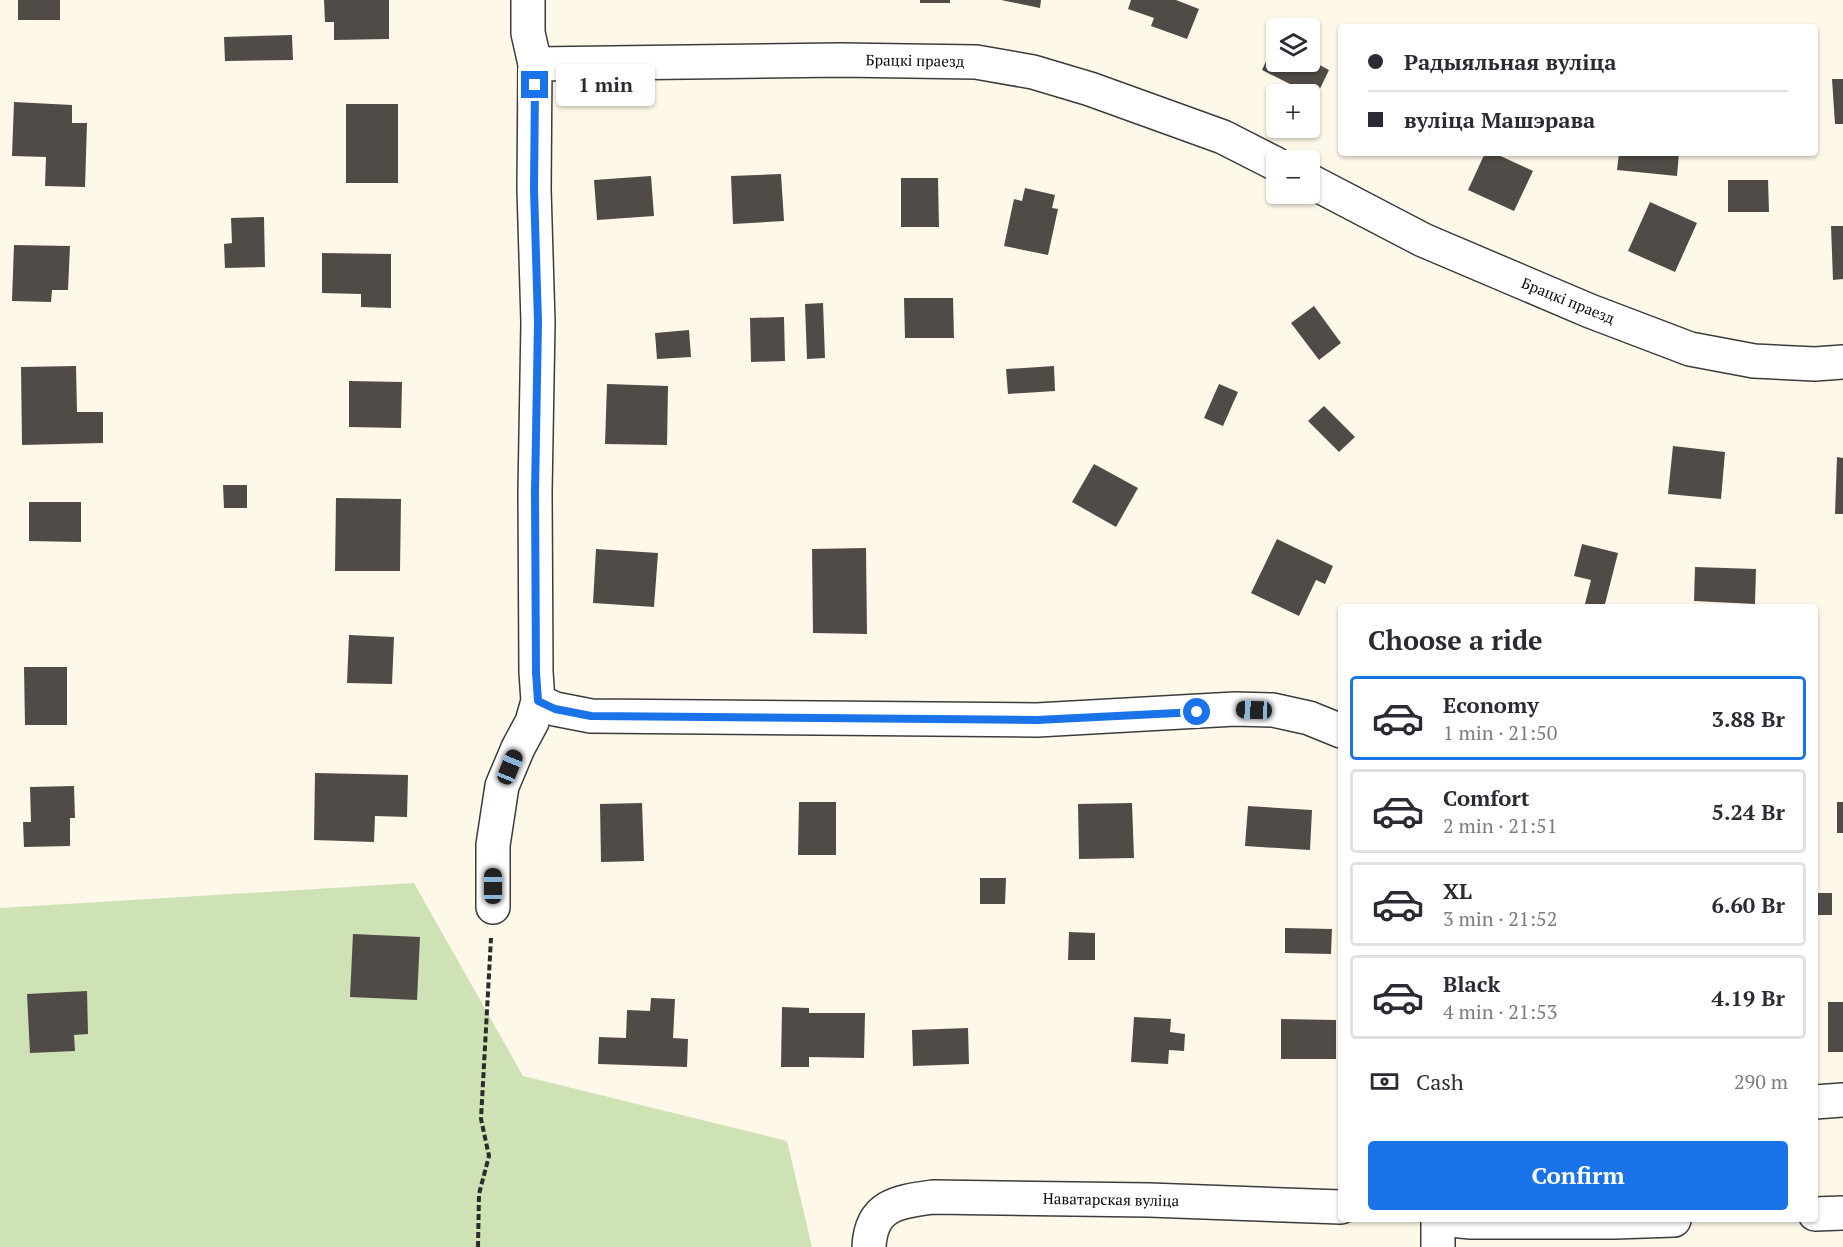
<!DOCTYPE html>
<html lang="en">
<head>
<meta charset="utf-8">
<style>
	:root { --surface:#fff; --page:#f2f2f3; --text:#2b2b33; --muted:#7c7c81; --line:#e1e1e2; --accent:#1a73e8 }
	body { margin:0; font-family:"PT Serif",serif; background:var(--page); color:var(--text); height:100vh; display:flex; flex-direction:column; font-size:22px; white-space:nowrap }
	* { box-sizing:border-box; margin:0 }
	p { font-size:20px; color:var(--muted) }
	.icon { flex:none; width:33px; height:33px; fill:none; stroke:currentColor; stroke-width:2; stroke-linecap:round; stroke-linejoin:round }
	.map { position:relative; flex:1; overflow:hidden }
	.drawer { position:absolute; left:1338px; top:604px; width:480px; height:618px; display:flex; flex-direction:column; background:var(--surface); border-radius:6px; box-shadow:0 2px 4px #0004 }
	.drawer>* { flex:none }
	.hud { position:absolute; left:1338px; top:24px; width:480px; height:132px; border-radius:6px; box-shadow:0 2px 4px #0004; display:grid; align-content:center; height:132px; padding:0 30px; background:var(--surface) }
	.fabs { position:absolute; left:1266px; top:18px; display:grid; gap:12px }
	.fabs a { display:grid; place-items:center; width:54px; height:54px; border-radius:6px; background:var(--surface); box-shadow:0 2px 4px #0004; font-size:30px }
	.end { position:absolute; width:27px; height:27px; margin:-14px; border:8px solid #1a73e8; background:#fff; box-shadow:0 0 0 3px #fff }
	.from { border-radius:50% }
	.bubble { position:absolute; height:42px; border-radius:6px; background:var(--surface); box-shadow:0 2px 4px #0004; font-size:20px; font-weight:700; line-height:42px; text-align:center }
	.car { position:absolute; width:18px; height:36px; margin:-18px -9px; border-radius:8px; box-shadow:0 0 4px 2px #0007; background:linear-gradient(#222 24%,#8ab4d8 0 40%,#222 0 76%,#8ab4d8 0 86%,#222 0) }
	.hud b { display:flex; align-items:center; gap:21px; height:57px; font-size:22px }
	.hud b+b { border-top:2px solid var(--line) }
	.hud i { width:15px; height:15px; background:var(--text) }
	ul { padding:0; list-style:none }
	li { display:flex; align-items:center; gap:18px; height:84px; margin:0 12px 9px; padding:0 18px; border:3px solid var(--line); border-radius:6px }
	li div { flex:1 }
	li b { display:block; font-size:22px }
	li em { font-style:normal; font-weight:700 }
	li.current { border-color:var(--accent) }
	li>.icon { width:54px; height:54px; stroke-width:1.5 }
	h2 { padding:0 30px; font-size:27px; line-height:72px }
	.pay { display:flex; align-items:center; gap:15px; height:66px; padding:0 30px; font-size:22px }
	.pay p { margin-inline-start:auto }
	.primary-button { display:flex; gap:12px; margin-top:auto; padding:12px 30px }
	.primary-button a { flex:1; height:69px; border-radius:6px; background:var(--accent); color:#fff; font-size:24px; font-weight:700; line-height:69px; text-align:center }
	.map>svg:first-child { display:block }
</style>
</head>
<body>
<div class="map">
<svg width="1843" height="1247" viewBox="0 0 1843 1247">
	<rect width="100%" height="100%" fill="#fdf8e8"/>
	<polygon fill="#cee2b6" points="414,883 523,1076 787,1141 812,1247 0,1247 0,908"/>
	<g fill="#514b47">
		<rect x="18" y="0" width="42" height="20"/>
		<polygon points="324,0 389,0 389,39 334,40 334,22 325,22"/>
		<rect x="920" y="0" width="30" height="3"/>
		<polygon points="1001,0 1041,0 1040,8"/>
		<polygon points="1131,0 1176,0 1199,9 1187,39 1151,26 1154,18 1128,9"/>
		<polygon points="292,35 293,60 225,61 224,37"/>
		<polygon points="1310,38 1319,42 1310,60 1329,70 1316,97 1262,70 1276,40 1276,62 1310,62"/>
		<polygon points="1832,79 1843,79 1843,124 1835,124"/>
		<polygon points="14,102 72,105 72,123 87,123 85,187 45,186 46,157 12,156"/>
		<rect x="346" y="104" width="52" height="79"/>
		<polygon points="1485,153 1494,153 1533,171 1514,211 1468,190"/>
		<polygon points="1619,153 1679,153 1677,176 1617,170"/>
		<polygon points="781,174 784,221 733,224 731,176"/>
		<polygon points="651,176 654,216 597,220 594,180"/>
		<polygon points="901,178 938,178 939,227 901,227"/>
		<polygon points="1728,180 1768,180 1769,212 1728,212"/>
		<polygon points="1025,188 1055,195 1052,208 1058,209 1048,255 1004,246 1014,199 1022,201"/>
		<polygon points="1650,202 1697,223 1675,272 1628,251"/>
		<polygon points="264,217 265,267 225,268 224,244 232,243 231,218"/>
		<polygon points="1831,226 1843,226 1843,279 1833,280"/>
		<polygon points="14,245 70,246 68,290 52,290 51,302 12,301"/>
		<polygon points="322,253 391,254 391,308 361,307 361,294 322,293"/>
		<polygon points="904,298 953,298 954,338 905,338"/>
		<polygon points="823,303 825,358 807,359 805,304"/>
		<polygon points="1314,306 1341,343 1319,360 1291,323"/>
		<polygon points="784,317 785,361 751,362 750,318"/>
		<polygon points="689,330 691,357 657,359 655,333"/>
		<polygon points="76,366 77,412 103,412 103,443 22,445 21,367"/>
		<polygon points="1054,366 1055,391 1008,394 1006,369"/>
		<polygon points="349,381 402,382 401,428 349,427"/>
		<polygon points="607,384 668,386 667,445 605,444"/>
		<polygon points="1219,384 1238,392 1223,426 1204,418"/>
		<polygon points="1324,406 1355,437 1339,452 1308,421"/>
		<polygon points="1673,446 1725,452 1721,499 1668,494"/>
		<polygon points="1837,457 1843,458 1843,514 1835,514"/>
		<polygon points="1094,464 1138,488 1116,527 1072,502"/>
		<polygon points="223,485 247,485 247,508 224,508"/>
		<polygon points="336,498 401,499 400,571 335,571"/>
		<polygon points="29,502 81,502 81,542 29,541"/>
		<polygon points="1277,539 1333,566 1325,584 1316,580 1299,616 1251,593"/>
		<polygon points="1582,544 1618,553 1604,608 1584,608 1591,580 1574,576"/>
		<polygon points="866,548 867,634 813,633 812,549"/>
		<polygon points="596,549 658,553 654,607 593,603"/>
		<polygon points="1695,567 1756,569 1755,604 1694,601"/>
		<polygon points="349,635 394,637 392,684 347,683"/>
		<polygon points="24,667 67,667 67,725 25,725"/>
		<polygon points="315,773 408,775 407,817 375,816 374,842 314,840"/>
		<polygon points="74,786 75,818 70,818 70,846 24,847 23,822 31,822 30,787"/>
		<polygon points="799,802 836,802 836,855 798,855"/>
		<rect x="1837" y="802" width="6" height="31"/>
		<polygon points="642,803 644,861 601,862 600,804"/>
		<polygon points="1132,803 1134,858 1079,859 1078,804"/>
		<polygon points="1248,806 1312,810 1310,850 1245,846"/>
		<polygon points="980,878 1006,878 1005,904 980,904"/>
		<rect x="1815" y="893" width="17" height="22"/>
		<polygon points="1285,928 1332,929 1331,954 1285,953"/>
		<polygon points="1069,932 1095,933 1095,960 1068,960"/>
		<polygon points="353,934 420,937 417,1000 350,997"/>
		<polygon points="87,991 88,1034 74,1035 75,1051 30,1053 27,994"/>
		<polygon points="651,998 675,999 673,1038 688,1039 687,1067 598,1064 599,1037 626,1038 627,1010 650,1011"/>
		<rect x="1828" y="1002" width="15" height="50"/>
		<polygon points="782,1007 809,1008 809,1013 865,1013 864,1058 809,1057 809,1067 781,1067"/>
		<polygon points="1134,1017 1171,1019 1170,1032 1185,1034 1184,1051 1169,1050 1168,1064 1131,1062"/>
		<polygon points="1281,1019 1336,1020 1336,1059 1281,1059"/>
		<polygon points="968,1028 969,1064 913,1066 912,1030"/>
	</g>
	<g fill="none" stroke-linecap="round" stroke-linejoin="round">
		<g stroke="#3c3c3c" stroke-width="36">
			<g id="minor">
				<polyline points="535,64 841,60 976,62 1033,72 1090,89 1223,137 1276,164"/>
				<polyline points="1310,181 1423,240 1590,311 1690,349 1754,361 1815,364 1843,362"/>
				<polyline points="538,701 555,709 591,716 1037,720 1235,709 1273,710 1309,718 1341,731"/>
				<polyline points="493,907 493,845 502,786 518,748 532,722 538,701 536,672 535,492 538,322 534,189 535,64 528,33 528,0"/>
				<polyline points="1815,1102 1843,1100"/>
				<polyline points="1815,1214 1843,1213"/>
				<polyline points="1438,1220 1438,1247"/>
				<polyline points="1450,1220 1471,1222 1615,1222 1674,1220"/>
				<path d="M 869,1247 C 871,1205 897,1202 933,1197 L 1149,1200 L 1341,1207"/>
			</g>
		</g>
		<polyline stroke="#2b2b2b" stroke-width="4" stroke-dasharray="6 3" stroke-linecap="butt" points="478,1247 479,1194 489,1156 481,1119 491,938"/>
		<use href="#minor" stroke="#fff" stroke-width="33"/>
	</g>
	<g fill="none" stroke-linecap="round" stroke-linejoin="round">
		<polyline stroke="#1a73e8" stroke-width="8" points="535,85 534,189 538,322 535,492 536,672 538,701 555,709 591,716 1037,720 1197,712"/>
	</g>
	<g text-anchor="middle" stroke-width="6" stroke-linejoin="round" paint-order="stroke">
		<g font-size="15" fill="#090909" stroke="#fff">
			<text transform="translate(915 61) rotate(1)" y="5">Брацкі праезд</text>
			<text transform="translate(1568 301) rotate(22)" y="5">Брацкі праезд</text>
			<text transform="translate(1111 1200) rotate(1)" y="5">Наватарская вуліца</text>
		</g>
	</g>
</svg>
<div class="fabs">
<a><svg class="icon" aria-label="layers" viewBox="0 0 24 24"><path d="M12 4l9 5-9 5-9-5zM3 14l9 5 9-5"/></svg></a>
<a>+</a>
<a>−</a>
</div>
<i class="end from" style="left:1197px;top:712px"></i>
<i class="end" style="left:535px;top:85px"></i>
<div class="bubble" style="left:556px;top:64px;width:99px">1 min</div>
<i class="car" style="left:1254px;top:710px;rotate:272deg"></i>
<i class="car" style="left:510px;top:767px;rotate:22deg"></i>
<i class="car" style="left:493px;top:886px;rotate:0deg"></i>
<div class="hud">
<b><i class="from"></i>Радыяльная вуліца</b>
<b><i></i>вуліца Машэрава</b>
</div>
<section class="drawer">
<h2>Choose a ride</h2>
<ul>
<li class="current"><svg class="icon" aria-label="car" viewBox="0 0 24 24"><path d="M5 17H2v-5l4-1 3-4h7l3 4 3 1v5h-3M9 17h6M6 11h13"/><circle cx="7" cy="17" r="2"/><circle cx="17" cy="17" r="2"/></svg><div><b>Economy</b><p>1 min · 21:50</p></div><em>3.88 Br</em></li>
<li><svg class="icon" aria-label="car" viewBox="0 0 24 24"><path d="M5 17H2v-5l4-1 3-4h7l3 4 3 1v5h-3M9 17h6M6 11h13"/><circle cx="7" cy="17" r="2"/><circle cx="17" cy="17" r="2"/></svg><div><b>Comfort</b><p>2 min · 21:51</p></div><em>5.24 Br</em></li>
<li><svg class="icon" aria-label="car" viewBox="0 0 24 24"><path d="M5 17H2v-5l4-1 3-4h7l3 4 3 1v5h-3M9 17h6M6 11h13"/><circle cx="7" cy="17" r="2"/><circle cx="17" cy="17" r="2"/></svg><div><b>XL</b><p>3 min · 21:52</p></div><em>6.60 Br</em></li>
<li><svg class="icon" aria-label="car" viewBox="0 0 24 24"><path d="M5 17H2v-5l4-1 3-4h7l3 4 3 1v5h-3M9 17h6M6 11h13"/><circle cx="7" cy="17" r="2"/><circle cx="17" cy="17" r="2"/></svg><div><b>Black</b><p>4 min · 21:53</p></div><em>4.19 Br</em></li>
</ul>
<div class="pay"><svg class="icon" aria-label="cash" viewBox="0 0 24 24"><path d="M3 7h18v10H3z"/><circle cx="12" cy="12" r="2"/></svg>Cash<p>290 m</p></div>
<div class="primary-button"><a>Confirm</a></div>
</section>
</div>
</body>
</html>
